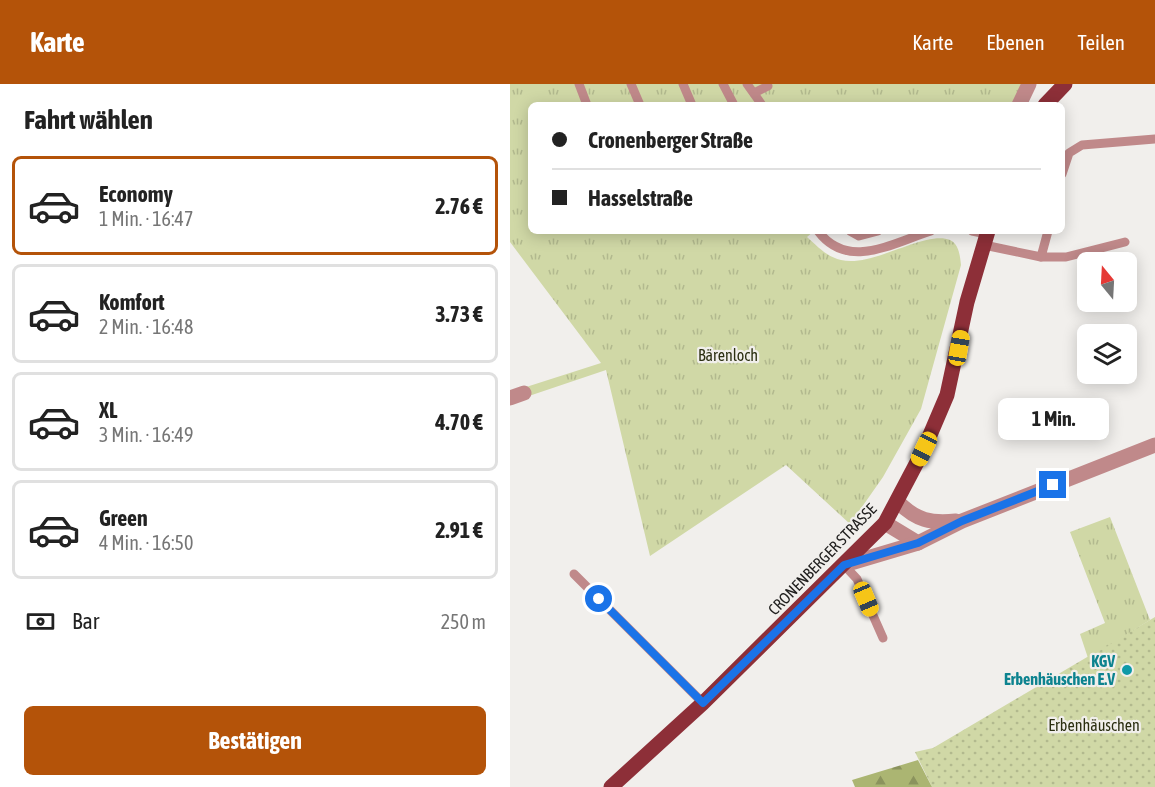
<!DOCTYPE html>
<html lang="de">
<head>
<meta charset="utf-8">
<style>
	:root { --surface:#fff; --page:#f2f2f2; --text:#222; --muted:#767676; --line:#e0e0e0; --accent:#b45309 }
	body { margin:0; font-family:"Asap Condensed",sans-serif; background:var(--page); color:var(--text); height:100vh; display:flex; flex-direction:column; font-size:22px; white-space:nowrap }
	* { box-sizing:border-box; margin:0 }
	p { font-size:20px; color:var(--muted) }
	.icon { flex:none; width:33px; height:33px; fill:none; stroke:currentColor; stroke-width:2; stroke-linecap:round; stroke-linejoin:round }
	.map { position:relative; flex:1; overflow:hidden }
	.side { display:flex; flex-direction:column; background:var(--surface); width:510px }
	.side>* { flex:none }
	.top-card { position:absolute; left:18px; top:18px; width:537px; height:132px; border-radius:9px; box-shadow:0 3px 15px #0003; display:grid; align-content:center; height:132px; padding:0 24px; background:var(--surface) }
	.needle { width:39px; rotate:342deg }
	.tools { position:absolute; left:567px; top:168px; display:grid; gap:12px }
	.tools a { display:grid; place-items:center; width:60px; height:60px; border-radius:9px; background:var(--surface); box-shadow:0 3px 15px #0003; font-size:30px }
	.end { position:absolute; width:27px; height:27px; margin:-14px; border:8px solid #1a73e8; background:#fff; box-shadow:0 0 0 3px #fff }
	.from { border-radius:50% }
	.bubble { position:absolute; height:42px; border-radius:9px; background:var(--surface); box-shadow:0 3px 15px #0003; font-size:20px; font-weight:700; line-height:42px; text-align:center }
	.car { position:absolute; width:18px; height:36px; margin:-18px -9px; border-radius:8px; box-shadow:0 0 4px 2px #0007; background:linear-gradient(#f5c518 24%,#345 0 40%,#f5c518 0 76%,#345 0 86%,#f5c518 0) }
	.top-card b { display:flex; align-items:center; gap:21px; height:57px; font-size:22px }
	.top-card b+b { border-top:2px solid var(--line) }
	.top-card i { width:15px; height:15px; background:var(--text) }
	ul { padding:0; list-style:none }
	li { display:flex; align-items:center; gap:18px; height:99px; margin:0 12px 9px; padding:0 12px; border:3px solid var(--line); border-radius:9px }
	li div { flex:1 }
	li b { display:block; font-size:22px }
	li em { font-style:normal; font-weight:700 }
	li.selected { border-color:var(--accent) }
	li>.icon { width:54px; height:54px; stroke-width:1.5 }
	h2 { padding:0 24px; font-size:27px; line-height:72px }
	.pay { display:flex; align-items:center; gap:15px; height:66px; padding:0 24px; font-size:22px }
	.pay p { margin-inline-start:auto }
	.primary-button { display:flex; gap:12px; margin-top:auto; padding:12px 24px }
	.primary-button a { flex:1; height:69px; border-radius:9px; background:var(--accent); color:#fff; font-size:24px; font-weight:700; line-height:69px; text-align:center }
	header { display:flex; align-items:center; gap:36px; box-sizing:border-box; height:84px; padding:0 30px; background:var(--accent); color:#fff }
	header strong { font-size:28px }
	nav { display:flex; gap:33px; margin-inline-start:auto; font-size:21px }
	main { display:flex; flex:1; min-height:0 }
	.map>svg:first-child { display:block }
</style>
</head>
<body>
<header>
<strong>Karte</strong>
<nav><a>Karte</a><a>Ebenen</a><a>Teilen</a></nav>
</header>
<main>
<section class="side">
<h2>Fahrt wählen</h2>
<ul>
<li class="selected"><svg class="icon" aria-label="car" viewBox="0 0 24 24"><path d="M5 17H2v-5l4-1 3-4h7l3 4 3 1v5h-3M9 17h6M6 11h13"/><circle cx="7" cy="17" r="2"/><circle cx="17" cy="17" r="2"/></svg><div><b>Economy</b><p>1 Min. · 16:47</p></div><em>2.76 €</em></li>
<li><svg class="icon" aria-label="car" viewBox="0 0 24 24"><path d="M5 17H2v-5l4-1 3-4h7l3 4 3 1v5h-3M9 17h6M6 11h13"/><circle cx="7" cy="17" r="2"/><circle cx="17" cy="17" r="2"/></svg><div><b>Komfort</b><p>2 Min. · 16:48</p></div><em>3.73 €</em></li>
<li><svg class="icon" aria-label="car" viewBox="0 0 24 24"><path d="M5 17H2v-5l4-1 3-4h7l3 4 3 1v5h-3M9 17h6M6 11h13"/><circle cx="7" cy="17" r="2"/><circle cx="17" cy="17" r="2"/></svg><div><b>XL</b><p>3 Min. · 16:49</p></div><em>4.70 €</em></li>
<li><svg class="icon" aria-label="car" viewBox="0 0 24 24"><path d="M5 17H2v-5l4-1 3-4h7l3 4 3 1v5h-3M9 17h6M6 11h13"/><circle cx="7" cy="17" r="2"/><circle cx="17" cy="17" r="2"/></svg><div><b>Green</b><p>4 Min. · 16:50</p></div><em>2.91 €</em></li>
</ul>
<div class="pay"><svg class="icon" aria-label="cash" viewBox="0 0 24 24"><path d="M3 7h18v10H3z"/><circle cx="12" cy="12" r="2"/></svg>Bar<p>250 m</p></div>
<div class="primary-button"><a>Bestätigen</a></div>
</section>
<div class="map">
<svg width="645" height="703" viewBox="0 0 645 703">
	<defs>
		<pattern id="grass-dots" width="8" height="8" patternUnits="userSpaceOnUse" patternTransform="scale(1.5)"><rect width="8" height="8" fill="#d0d8a6"/><path d="M2 2h.1M6 6h.1" fill="none" stroke="#b2b98e" stroke-width="1.8" stroke-linecap="round"/></pattern>
		<pattern id="forest-firs" width="22" height="20" patternUnits="userSpaceOnUse" patternTransform="scale(1.5)"><rect width="22" height="20" fill="#abb572"/><path d="M5 1l3.5 6h-7zM16 11l3.5 6h-7z" fill="#8b935d"/></pattern>
		<pattern id="park-tufts" width="24" height="20" patternUnits="userSpaceOnUse" patternTransform="scale(1.5)"><rect width="24" height="20" fill="#d0d8a6"/><path d="M3 7l-1-3M5 7V3M7 7l1-3M15 17l-1-3M17 17v-4M19 17l1-3" fill="none" stroke="#b2b98e"/></pattern>
	</defs>
	<rect width="100%" height="100%" fill="#f1efec"/>
	<polygon fill="url(#grass-dots)" points="645,533 645,703 422,703 405,668 423,664"/>
	<polygon fill="url(#forest-firs)" points="408,676 422,703 345,703 342,696"/>
	<g fill="url(#park-tufts)">
		<path d="M 0,0 L 511,0 L 503,21 L 21,21 L 21,147 L 304,147 L 297,153 C 307,162 317,173 331,176 C 362,184 415,146 440,156 C 449,160 450,172 451,181 L 411,325 L 373,393 L 340,440 L 276,381 L 140,472 L 96,286 L 16,313 L 13,304 L 91,279 L 0,158 Z"/>
		<polygon points="600,433 640,536 578,574 570,550 595,539 560,448"/>
	</g>
	<g fill="none" stroke-linecap="round" stroke-linejoin="round">
		<g stroke="#c0898a" stroke-width="9">
			<polyline points="69,0 77,21"/>
			<polyline points="121,0 130,21"/>
			<polyline points="173,0 182,21"/>
			<polyline points="213,0 224,21"/>
			<polyline points="237,0 252,21"/>
			<polyline points="244,9 258,2"/>
			<polyline points="552,90 559,69 572,61 645,55"/>
			<path d="M 308,147 C 338,187 382,159 421,147"/>
			<polyline points="340,147 349,152 368,147"/>
			<polyline points="462,147 477,150"/>
			<polyline points="538,147 531,173 556,173 615,158"/>
			<polyline points="474,161 531,173"/>
			<polyline points="334,481 347,495 373,554"/>
			<polyline points="64,490 193,619"/>
		</g>
		<g stroke="#c0898a" stroke-width="15">
			<polyline points="509,21 519,0"/>
			<polyline points="0,314 14,309"/>
			<path d="M 388,418 C 406,436 421,440 446,437"/>
			<polyline points="375,439 408,459"/>
			<polyline points="334,481 408,459 452,437 645,361"/>
		</g>
		<g stroke="#8d2f38" stroke-width="15">
			<polyline points="535,21 555,0"/>
			<polyline points="101,703 193,619 375,439 414,365 437,311 457,218 478,147"/>
		</g>
	</g>
	<g fill="none" stroke-linecap="round" stroke-linejoin="round">
		<polyline stroke="#1a73e8" stroke-width="8" points="89,515 193,619 334,481 408,459 452,437 543,401"/>
	</g>
	<circle fill="#0f9aa8" stroke="#f1efec" stroke-width="2" cx="617" cy="586" r="6"/>
	<g text-anchor="middle" stroke-width="4.5" stroke-linejoin="round" paint-order="stroke">
		<g font-size="16" fill="#2b2f11" stroke="#f1efec">
			<text x="218" y="277">Bärenloch</text>
			<text x="584" y="647">Erbenhäuschen</text>
		</g>
		<g font-size="16" fill="#21201f" stroke="#f1efec">
			<text transform="translate(312 475) rotate(-46)" y="6">CRONENBERGER STRASSE</text>
		</g>
		<g font-size="16" font-weight="bold" fill="#0d838f" stroke="#f1efec" text-anchor="end">
			<text x="605" y="583">KGV<tspan x="605" dy="18">Erbenhäuschen E.V</tspan></text>
		</g>
	</g>
</svg>
<div class="tools">
<a><svg class="needle" viewBox="-14 -14 28 28"><path d="M0-13l5 13h-10z" fill="#e53935"/><path d="M0 13l5-13h-10z" fill="#767676"/></svg></a>
<a><svg class="icon" aria-label="layers" viewBox="0 0 24 24"><path d="M12 4l9 5-9 5-9-5zM3 14l9 5 9-5"/></svg></a>
</div>
<i class="end from" style="left:89px;top:515px"></i>
<i class="end" style="left:543px;top:401px"></i>
<div class="bubble" style="left:488px;top:314px;width:111px">1 Min.</div>
<i class="car" style="left:449px;top:264px;rotate:10deg"></i>
<i class="car" style="left:414px;top:365px;rotate:206deg"></i>
<i class="car" style="left:356px;top:515px;rotate:157deg"></i>
<div class="top-card">
<b><i class="from"></i>Cronenberger Straße</b>
<b><i></i>Hasselstraße</b>
</div>
</div>
</main>
</body>
</html>
